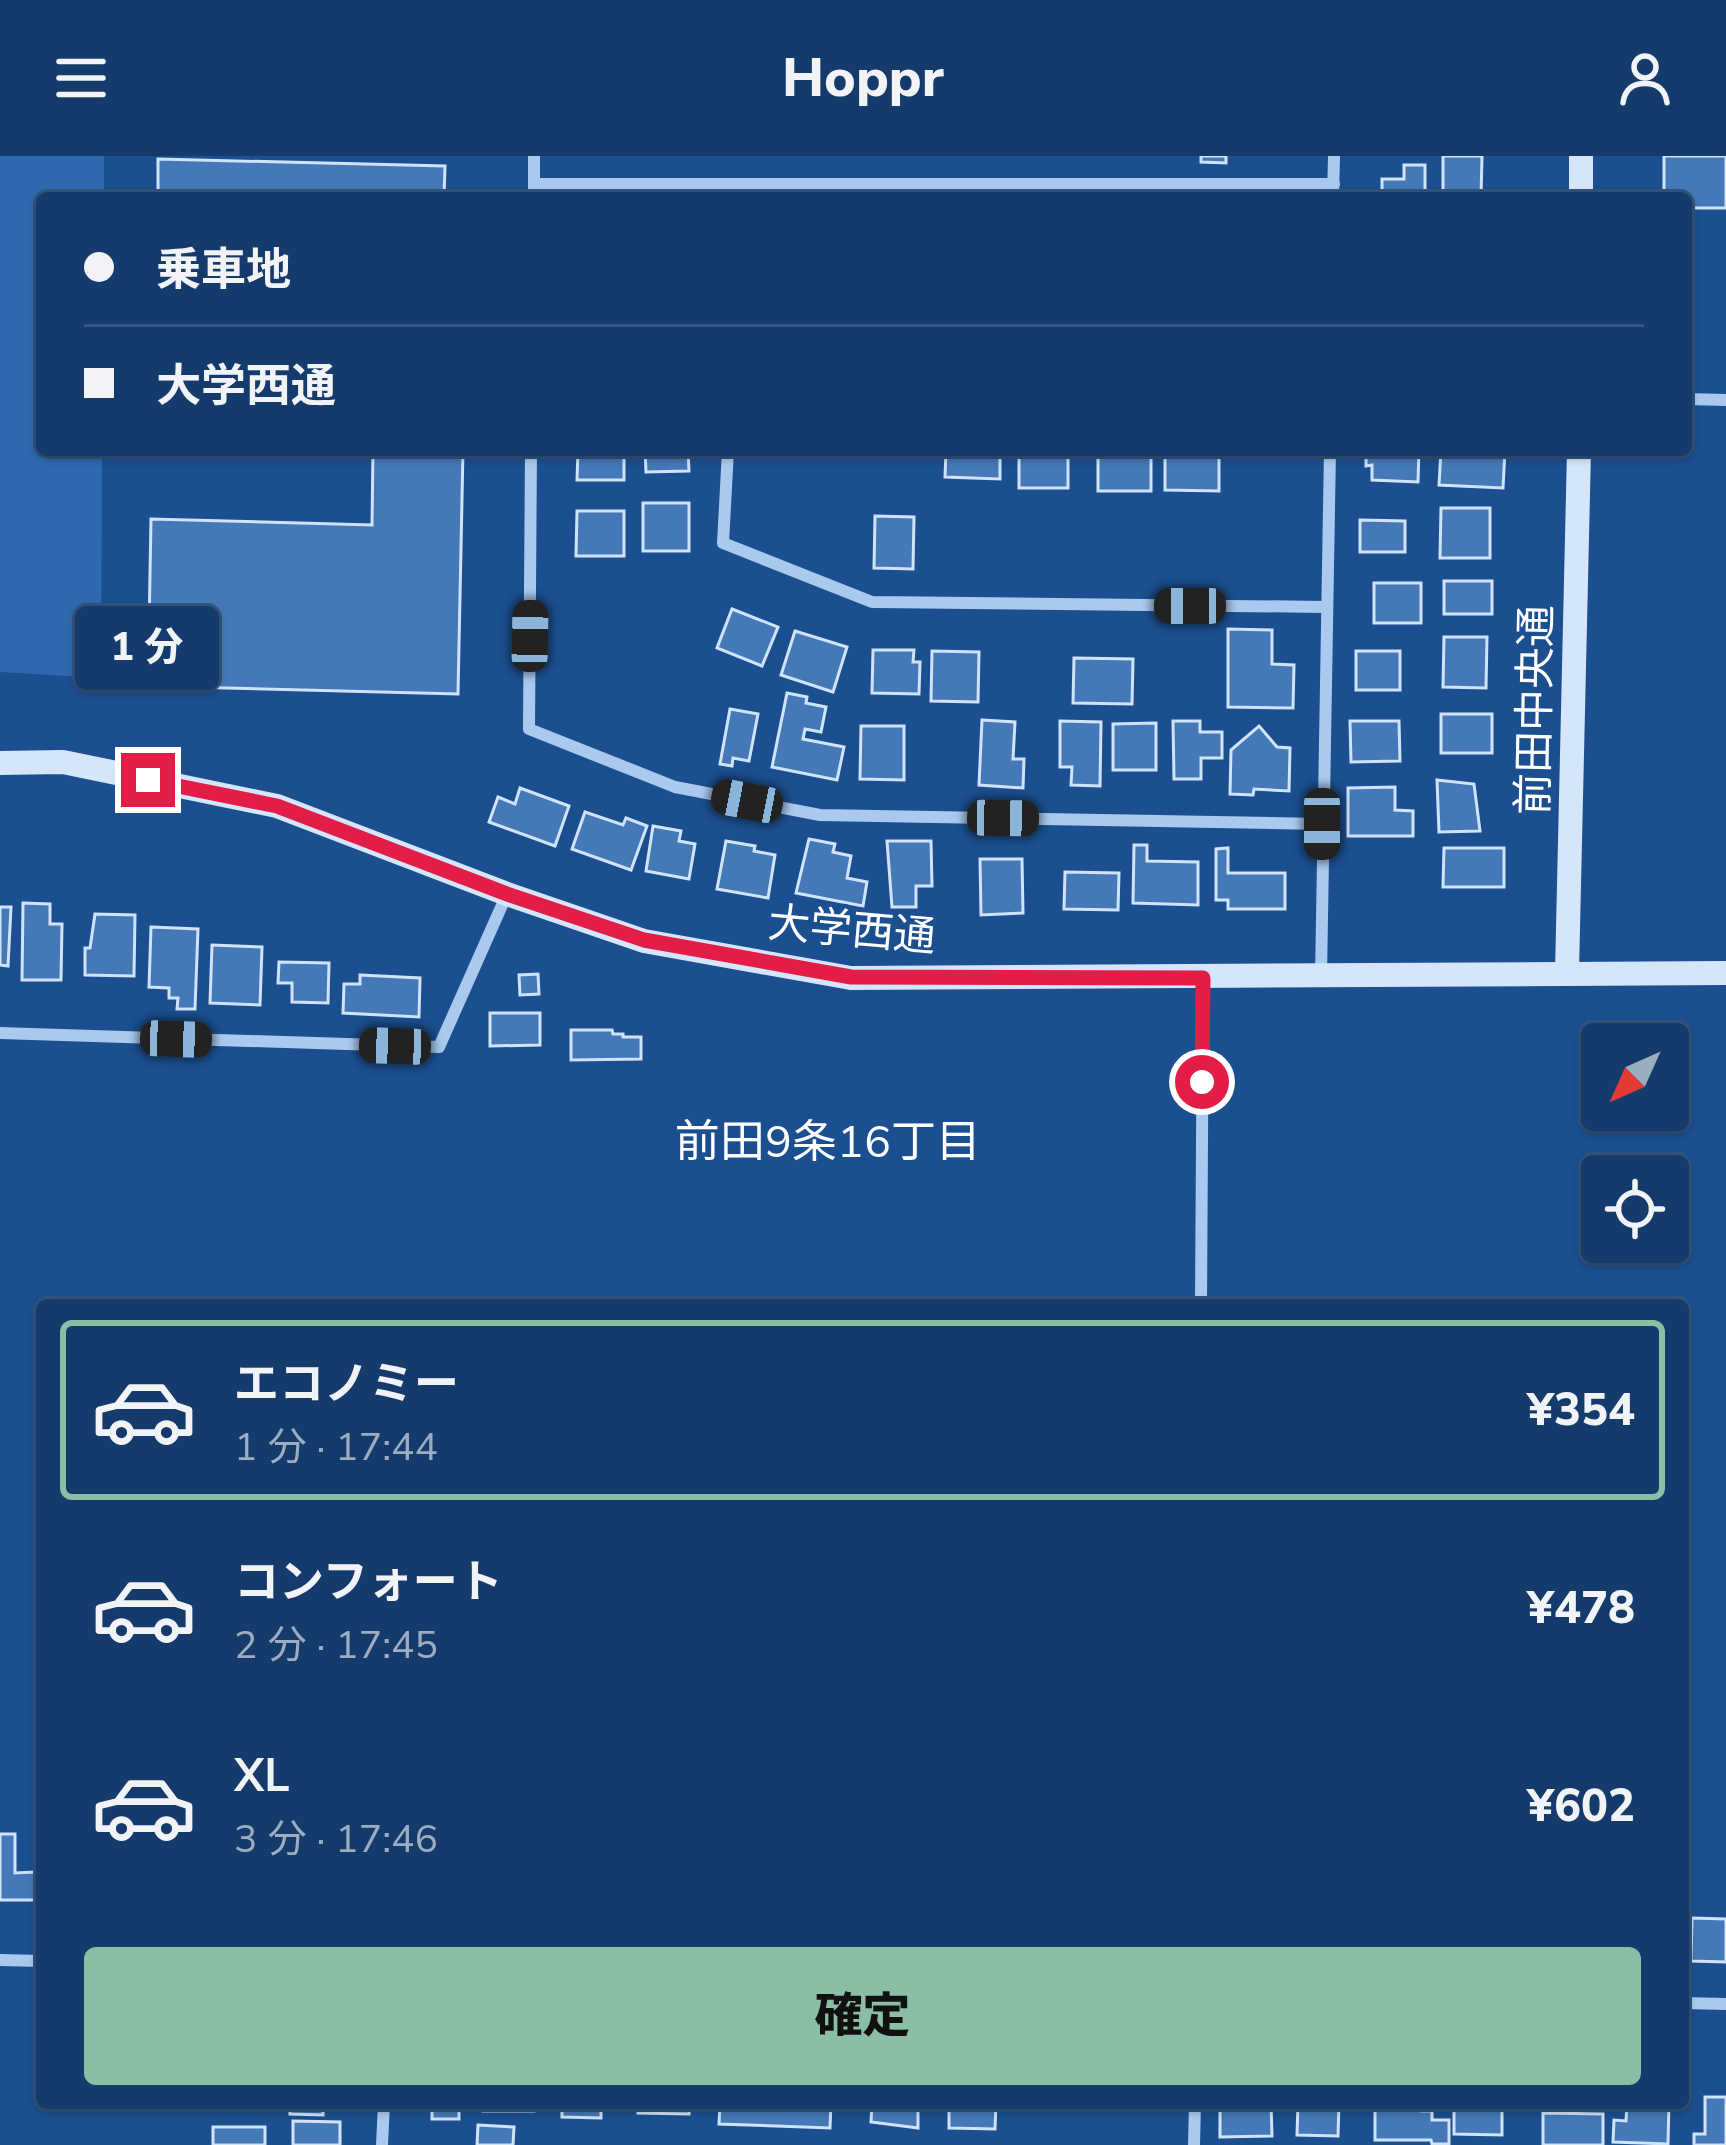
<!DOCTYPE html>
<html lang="ja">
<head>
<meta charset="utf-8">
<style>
	:root { --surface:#143b6b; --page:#214673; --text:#f1f3f6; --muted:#9dadc1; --line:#33557e; --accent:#8abfa5 }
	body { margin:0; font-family:"Nunito Sans","Noto Sans JP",sans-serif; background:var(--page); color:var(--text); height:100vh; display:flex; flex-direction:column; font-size:45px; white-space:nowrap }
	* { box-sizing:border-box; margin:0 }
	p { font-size:39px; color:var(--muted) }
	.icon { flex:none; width:66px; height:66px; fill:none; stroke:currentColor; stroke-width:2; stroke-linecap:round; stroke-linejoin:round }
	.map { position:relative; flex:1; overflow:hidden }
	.side { position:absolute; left:36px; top:1143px; width:1653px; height:810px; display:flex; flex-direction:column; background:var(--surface); border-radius:12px; box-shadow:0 3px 9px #0004,0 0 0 3px var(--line) }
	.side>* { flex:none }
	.hud { position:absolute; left:36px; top:36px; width:1656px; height:264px; border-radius:12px; box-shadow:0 3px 9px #0004,0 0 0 3px var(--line); display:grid; align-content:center; height:264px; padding:0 48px; background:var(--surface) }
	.needle { width:78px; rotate:225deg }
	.fabs { position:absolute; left:1581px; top:867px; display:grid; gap:24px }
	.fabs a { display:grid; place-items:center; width:108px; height:108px; border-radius:12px; background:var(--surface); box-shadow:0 3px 9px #0004,0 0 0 3px var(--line); font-size:60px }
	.end { position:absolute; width:54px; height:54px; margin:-27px; border:15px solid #e11d48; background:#fff; box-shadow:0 0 0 6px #fff }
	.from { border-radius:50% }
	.bubble { position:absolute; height:84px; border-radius:12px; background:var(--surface); box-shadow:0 3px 9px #0004,0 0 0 3px var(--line); font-size:39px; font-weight:800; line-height:84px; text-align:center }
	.car { position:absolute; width:36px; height:72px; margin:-36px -18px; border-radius:15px; box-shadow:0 0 9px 3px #0007; background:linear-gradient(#222 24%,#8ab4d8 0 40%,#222 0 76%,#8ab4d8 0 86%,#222 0) }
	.hud b { display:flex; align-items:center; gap:42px; height:114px; font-size:45px }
	.hud b+b { border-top:3px solid var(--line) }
	.hud i { width:30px; height:30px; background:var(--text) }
	ul { padding:21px 0 0; list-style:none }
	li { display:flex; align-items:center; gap:36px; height:180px; margin:0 24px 18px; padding:0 24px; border:6px solid transparent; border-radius:12px }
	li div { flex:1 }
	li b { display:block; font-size:45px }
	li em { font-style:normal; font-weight:800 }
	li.active { border-color:var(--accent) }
	li>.icon { width:108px; height:108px; stroke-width:1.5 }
	.cta { display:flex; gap:24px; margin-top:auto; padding:24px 48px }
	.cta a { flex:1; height:138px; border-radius:12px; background:var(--accent); color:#111; font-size:48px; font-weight:800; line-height:138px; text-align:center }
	header { display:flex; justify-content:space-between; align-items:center; height:156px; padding:0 48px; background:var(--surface); font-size:54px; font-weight:800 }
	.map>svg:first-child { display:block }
</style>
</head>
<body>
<header><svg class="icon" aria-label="menu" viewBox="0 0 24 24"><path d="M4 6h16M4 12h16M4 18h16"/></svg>Hoppr<svg class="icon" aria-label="person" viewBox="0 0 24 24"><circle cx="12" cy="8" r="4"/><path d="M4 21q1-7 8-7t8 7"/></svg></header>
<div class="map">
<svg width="1726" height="1989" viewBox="0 0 1726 1989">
	<rect width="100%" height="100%" fill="#1b4f8f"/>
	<polygon fill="#2e69ad" points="0,0 104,0 104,42 42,42 42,294 102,294 101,522 0,516"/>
	<g fill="#4478b7" stroke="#cfe3fa" stroke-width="3">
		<polygon points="1201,0 1226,0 1226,7 1201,6"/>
		<polygon points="1443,0 1482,0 1481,42 1443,42"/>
		<polygon points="1664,0 1726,0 1726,52 1686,52 1686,42 1664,42"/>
		<polygon points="158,3 445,10 444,42 158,42"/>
		<polygon points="1404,9 1425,9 1425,42 1382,42 1382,23 1404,23"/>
		<polygon points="373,294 463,294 458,538 148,530 151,363 372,369"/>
		<polygon points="578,294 624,294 624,324 577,324"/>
		<polygon points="645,294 688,294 689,315 646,316"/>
		<polygon points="946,294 1000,294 1000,323 945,321"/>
		<rect x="1019" y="294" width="49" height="38"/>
		<polygon points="1174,294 1219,294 1219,335 1165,334 1165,297"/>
		<polygon points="1366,294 1419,294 1418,326 1372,324 1372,309 1366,310"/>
		<polygon points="1441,294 1505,294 1503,332 1439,329"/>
		<rect x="1098" y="296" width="53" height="39"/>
		<rect x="643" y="347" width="46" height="48"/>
		<polygon points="1441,352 1490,352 1490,402 1440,402"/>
		<polygon points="577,355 624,355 624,400 576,400"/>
		<polygon points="875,360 914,361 913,413 874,412"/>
		<polygon points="1360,364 1405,365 1405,396 1360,396"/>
		<rect x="1444" y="425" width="48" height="33"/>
		<rect x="1374" y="427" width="47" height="40"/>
		<polygon points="732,453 778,471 762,510 717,492"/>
		<polygon points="1228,473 1272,474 1272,508 1294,509 1293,552 1228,551"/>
		<polygon points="795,475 847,491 833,536 781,519"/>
		<polygon points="1444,481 1487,481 1486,532 1443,531"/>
		<polygon points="873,494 914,494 913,506 920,506 919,538 872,537"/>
		<polygon points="932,495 979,496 978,546 931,545"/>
		<rect x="1356" y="495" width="44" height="39"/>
		<polygon points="1074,502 1133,503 1132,548 1073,547"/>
		<polygon points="787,537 807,541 806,547 826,551 821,576 805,573 803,583 844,591 837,624 772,611"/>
		<polygon points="730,553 758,558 749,605 733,602 732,610 720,608"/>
		<rect x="1441" y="558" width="51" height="39"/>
		<polygon points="982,564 1015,566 1013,603 1024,603 1023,632 979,629"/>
		<polygon points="1060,565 1101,566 1100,630 1071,629 1072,611 1060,611"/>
		<polygon points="1173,565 1200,565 1200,576 1222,576 1222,602 1201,602 1201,623 1174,623"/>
		<polygon points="1350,565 1399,565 1400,605 1351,606"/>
		<polygon points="1156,567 1156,614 1113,614 1113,568"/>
		<polygon points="861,570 904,570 904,624 860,623"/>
		<polygon points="1259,570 1277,591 1290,592 1289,635 1254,633 1253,639 1230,638 1231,594"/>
		<polygon points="1437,624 1474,628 1480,675 1439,676"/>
		<polygon points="1395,631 1395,654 1413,655 1413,680 1348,680 1348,632"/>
		<polygon points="520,632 569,650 555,690 489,666 498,641 515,648"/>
		<polygon points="585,656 623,669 626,662 647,670 631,714 572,693"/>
		<polygon points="653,670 681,675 679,685 695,688 689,723 646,715"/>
		<polygon points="809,683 835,688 833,696 851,700 847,722 867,726 863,750 796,737"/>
		<polygon points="726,685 755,690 754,695 775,699 768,742 717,733"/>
		<polygon points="887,685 931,685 932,730 916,730 916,751 892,751"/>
		<polygon points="1134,689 1147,689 1147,705 1198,706 1198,749 1133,747"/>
		<polygon points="1228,692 1228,717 1285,717 1285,753 1228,753 1228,744 1216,744 1216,693"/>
		<polygon points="1444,692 1504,692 1504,731 1443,731"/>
		<polygon points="980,703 1022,703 1023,757 981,759"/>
		<polygon points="1065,716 1119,717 1118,754 1064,753"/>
		<polygon points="23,747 50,748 50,768 62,768 61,824 22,824"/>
		<polygon points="0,751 11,751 8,810 0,809"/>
		<polygon points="95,758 135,759 134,820 85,819 85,792 90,792"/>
		<polygon points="151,771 198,773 195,853 177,853 178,842 169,842 169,832 149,831"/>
		<polygon points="212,789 262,791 260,849 210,847"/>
		<polygon points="279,806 329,807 328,847 292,846 292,827 278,827"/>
		<polygon points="538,818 539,838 520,839 519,819"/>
		<polygon points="360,819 420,822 419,861 343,857 344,828 360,828"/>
		<polygon points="490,857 540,857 540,889 490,890"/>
		<polygon points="571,874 612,874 613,878 623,878 623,881 641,881 641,903 571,904"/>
		<polygon points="0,1678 15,1678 15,1717 35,1716 35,1744 0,1744"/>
		<polygon points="1692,1762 1726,1763 1726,1806 1691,1805"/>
		<polygon points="1705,1941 1726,1941 1726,1989 1694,1989 1694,1978 1705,1978"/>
		<polygon points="290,1947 323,1947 323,1959 290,1958"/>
		<rect x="432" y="1947" width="27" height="16"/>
		<rect x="483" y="1947" width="51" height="8"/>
		<polygon points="562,1947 601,1947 601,1962 562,1961"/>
		<polygon points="638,1947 690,1947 689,1958 638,1957"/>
		<polygon points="720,1947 831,1947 830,1972 719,1968"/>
		<polygon points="872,1947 918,1947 918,1972 871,1966"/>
		<polygon points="949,1947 996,1947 995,1973 949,1972"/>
		<polygon points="1237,1947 1271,1947 1272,1980 1220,1981 1220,1953 1237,1953"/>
		<polygon points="1298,1947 1339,1947 1338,1980 1297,1979"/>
		<polygon points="1375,1947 1421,1947 1421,1955 1432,1955 1432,1964 1449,1964 1449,1988 1432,1988 1431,1984 1375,1984"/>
		<polygon points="1460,1947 1502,1947 1502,1979 1454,1978 1454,1950"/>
		<polygon points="1627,1947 1669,1947 1668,1988 1613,1986 1614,1964 1626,1965"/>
		<polygon points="1543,1957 1603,1958 1603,1989 1543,1989"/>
		<polygon points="293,1965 340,1966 340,1989 293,1989"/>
		<polygon points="478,1969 514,1971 513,1989 477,1989"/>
		<rect x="213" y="1971" width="52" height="18"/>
	</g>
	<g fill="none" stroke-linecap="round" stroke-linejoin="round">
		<g stroke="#a9c9ee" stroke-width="12">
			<polyline points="534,28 1334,28"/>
			<polyline points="534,42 534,0"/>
			<polyline points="1333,42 1334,0"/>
			<polyline points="1686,243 1726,244"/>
			<polyline points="531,294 529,573 675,631 820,659 1322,668"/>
			<polyline points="728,294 723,387 872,446 1327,451"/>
			<polyline points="1321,821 1330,294"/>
			<polyline points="0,877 439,891 507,738"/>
			<polyline points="1201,1149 1203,822"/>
			<polyline points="0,1804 42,1805"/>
			<polyline points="1683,1847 1726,1848"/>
			<polyline points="382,1989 384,1947"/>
			<polyline points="1194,1989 1195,1947"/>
		</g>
		<g stroke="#d6e6fa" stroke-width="24">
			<polyline points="1581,42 1581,0"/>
			<polyline points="0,607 63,606 277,650 507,738 644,785 851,822 1726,817"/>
			<polyline points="1567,816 1579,294"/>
		</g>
	</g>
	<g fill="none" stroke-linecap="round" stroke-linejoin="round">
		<polyline stroke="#e11d48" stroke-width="15" points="148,624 277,650 507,738 644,784 851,821 1203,822 1202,926"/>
	</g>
	<g text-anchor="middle" stroke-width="9" stroke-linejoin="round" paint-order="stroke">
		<g font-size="42" fill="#fff" stroke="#1b4f8f">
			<text transform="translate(1534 554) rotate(-89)" y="15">前田中央通</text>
			<text transform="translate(852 773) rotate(5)" y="15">大学西通</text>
		</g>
		<g font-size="45" fill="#fff" stroke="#1b4f8f">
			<text x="828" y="1001">前田9条16丁目</text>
		</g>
	</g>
</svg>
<div class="fabs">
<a><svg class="needle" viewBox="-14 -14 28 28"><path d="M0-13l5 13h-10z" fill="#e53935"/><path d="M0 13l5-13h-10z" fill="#9dadc1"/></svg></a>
<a><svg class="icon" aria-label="locate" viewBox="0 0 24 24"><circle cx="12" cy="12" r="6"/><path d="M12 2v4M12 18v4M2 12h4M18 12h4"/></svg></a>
</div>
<i class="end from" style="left:1202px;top:926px"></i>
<i class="end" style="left:148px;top:624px"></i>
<div class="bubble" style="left:75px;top:450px;width:144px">1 分</div>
<i class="car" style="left:1190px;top:450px;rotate:270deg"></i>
<i class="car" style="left:530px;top:480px;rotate:1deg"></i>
<i class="car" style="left:747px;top:645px;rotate:281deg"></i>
<i class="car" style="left:1003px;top:662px;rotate:91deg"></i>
<i class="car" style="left:1322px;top:668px;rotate:180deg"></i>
<i class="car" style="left:176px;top:883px;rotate:92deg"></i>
<i class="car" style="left:395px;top:890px;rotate:272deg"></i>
<div class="hud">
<b><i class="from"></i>乗車地</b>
<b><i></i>大学西通</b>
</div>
<section class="side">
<ul>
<li class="active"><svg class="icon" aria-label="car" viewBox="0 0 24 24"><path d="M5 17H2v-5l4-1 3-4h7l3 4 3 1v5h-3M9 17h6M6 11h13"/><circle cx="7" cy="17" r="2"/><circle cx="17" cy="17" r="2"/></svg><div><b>エコノミー</b><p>1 分 · 17:44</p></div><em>¥354</em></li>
<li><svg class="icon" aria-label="car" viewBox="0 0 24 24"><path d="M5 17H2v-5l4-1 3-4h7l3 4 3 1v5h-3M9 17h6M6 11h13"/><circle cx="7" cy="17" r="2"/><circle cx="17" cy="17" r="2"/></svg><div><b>コンフォート</b><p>2 分 · 17:45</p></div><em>¥478</em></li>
<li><svg class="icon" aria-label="car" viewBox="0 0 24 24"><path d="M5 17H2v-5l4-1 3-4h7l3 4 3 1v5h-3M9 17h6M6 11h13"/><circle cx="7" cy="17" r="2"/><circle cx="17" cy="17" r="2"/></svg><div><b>XL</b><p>3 分 · 17:46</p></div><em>¥602</em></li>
</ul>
<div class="cta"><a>確定</a></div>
</section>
</div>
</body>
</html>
